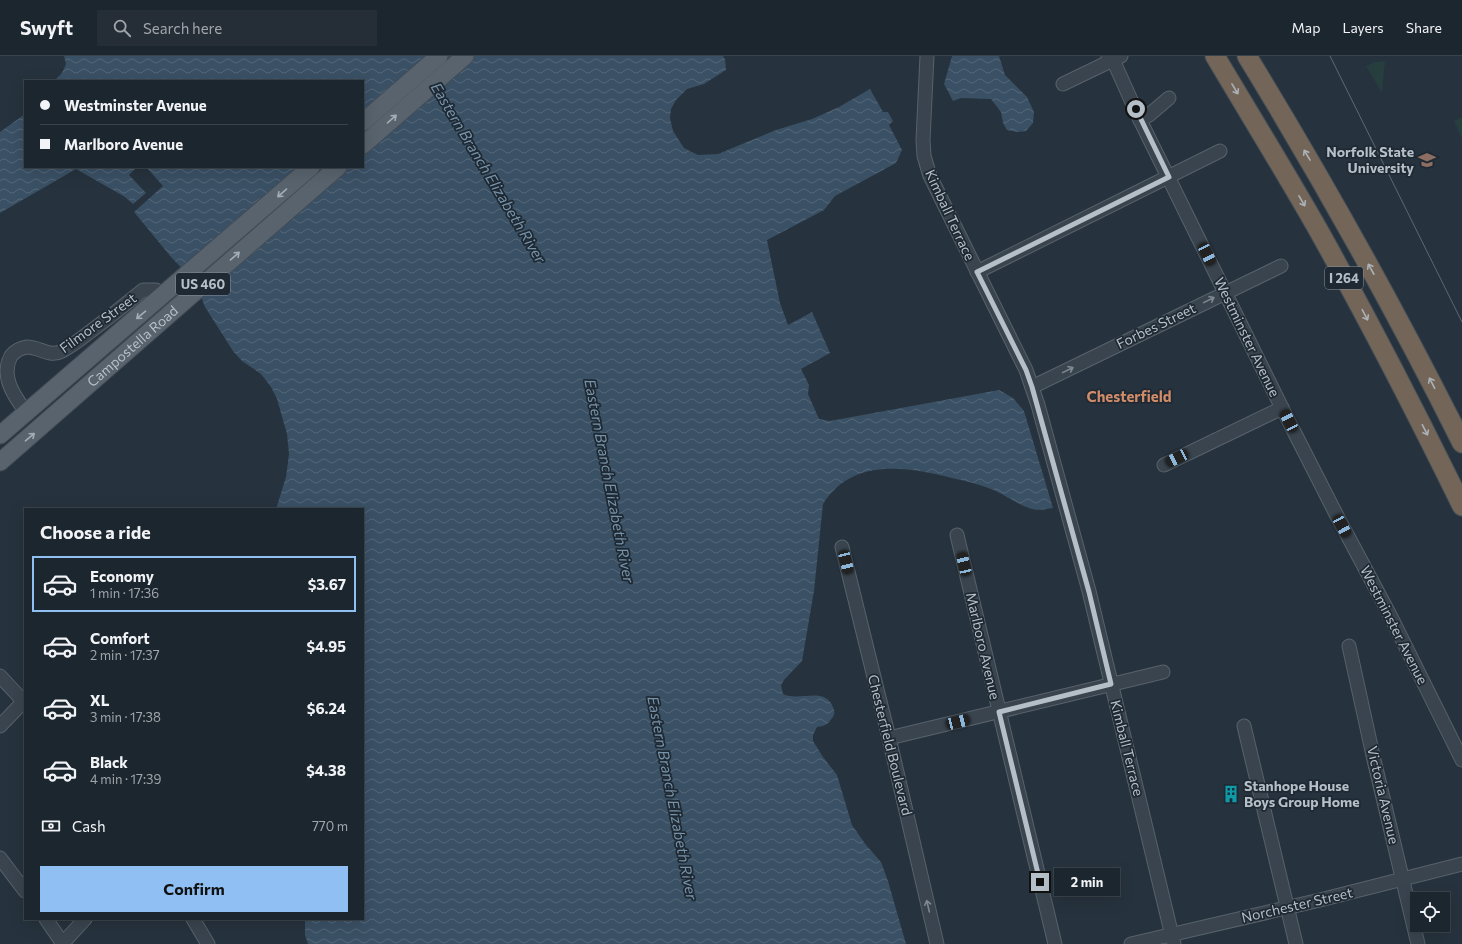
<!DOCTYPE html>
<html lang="en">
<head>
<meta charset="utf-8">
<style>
	:root { --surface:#1c262e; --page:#252e36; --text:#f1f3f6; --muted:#a0a5aa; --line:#3a434a; --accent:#90c0f3 }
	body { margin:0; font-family:Commissioner,sans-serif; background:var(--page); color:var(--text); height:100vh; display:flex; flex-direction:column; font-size:15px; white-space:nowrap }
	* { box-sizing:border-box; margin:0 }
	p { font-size:13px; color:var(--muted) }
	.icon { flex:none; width:22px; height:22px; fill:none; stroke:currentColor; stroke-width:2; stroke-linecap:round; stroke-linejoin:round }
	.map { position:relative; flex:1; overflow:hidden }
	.sheet { position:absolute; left:24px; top:452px; width:340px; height:412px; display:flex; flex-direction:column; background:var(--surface); border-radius:0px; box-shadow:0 4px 16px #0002,0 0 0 1px var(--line) }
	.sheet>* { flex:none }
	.banner { position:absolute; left:24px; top:24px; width:340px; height:88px; border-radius:0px; box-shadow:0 4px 16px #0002,0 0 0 1px var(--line); display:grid; align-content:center; height:88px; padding:0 16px; background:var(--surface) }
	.fabs { position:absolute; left:1410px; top:836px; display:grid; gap:8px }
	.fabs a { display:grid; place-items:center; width:40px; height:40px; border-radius:0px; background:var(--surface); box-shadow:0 4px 16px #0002,0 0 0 1px var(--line); font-size:20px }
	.end { position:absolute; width:18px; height:18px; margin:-9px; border:5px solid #b5bfc8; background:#111; box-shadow:0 0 0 2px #111 }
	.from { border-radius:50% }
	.bubble { position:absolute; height:28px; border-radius:0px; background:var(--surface); box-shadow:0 4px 16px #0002,0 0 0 1px var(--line); font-size:13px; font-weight:700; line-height:28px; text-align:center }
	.car { position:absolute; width:12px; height:24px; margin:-12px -6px; border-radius:5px; box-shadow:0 0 3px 1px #0007; background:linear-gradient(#222 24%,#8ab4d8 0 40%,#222 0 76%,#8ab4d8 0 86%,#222 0) }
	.banner b { display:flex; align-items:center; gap:14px; height:38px; font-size:15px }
	.banner b+b { border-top:1px solid var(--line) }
	.banner i { width:10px; height:10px; background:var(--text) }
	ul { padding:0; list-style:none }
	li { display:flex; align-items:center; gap:12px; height:56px; margin:0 8px 6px; padding:0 8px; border:2px solid transparent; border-radius:0px }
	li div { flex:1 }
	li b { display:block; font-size:15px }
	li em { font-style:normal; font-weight:700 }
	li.on { border-color:var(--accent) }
	li>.icon { width:36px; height:36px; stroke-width:1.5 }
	h2 { padding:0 16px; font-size:18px; line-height:48px }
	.pay { display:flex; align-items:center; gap:10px; height:44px; padding:0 16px; font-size:15px }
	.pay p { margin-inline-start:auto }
	.cta { display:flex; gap:8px; margin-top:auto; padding:8px 16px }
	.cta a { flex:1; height:46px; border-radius:0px; background:var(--accent); color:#111; font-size:16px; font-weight:700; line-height:46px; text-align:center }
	header { display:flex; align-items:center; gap:24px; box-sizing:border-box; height:56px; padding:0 20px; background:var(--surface); border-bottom:1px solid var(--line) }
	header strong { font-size:19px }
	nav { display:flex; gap:22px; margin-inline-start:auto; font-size:14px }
	.search { width:280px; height:36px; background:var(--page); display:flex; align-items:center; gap:10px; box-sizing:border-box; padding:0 14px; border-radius:0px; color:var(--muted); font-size:15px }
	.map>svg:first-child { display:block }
</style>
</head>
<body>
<header>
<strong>Swyft</strong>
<div class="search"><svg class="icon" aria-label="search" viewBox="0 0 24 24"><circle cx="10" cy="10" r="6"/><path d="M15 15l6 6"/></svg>Search here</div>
<nav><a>Map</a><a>Layers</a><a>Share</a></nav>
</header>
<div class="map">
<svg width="1462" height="888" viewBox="0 0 1462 888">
	<defs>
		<pattern id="water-waves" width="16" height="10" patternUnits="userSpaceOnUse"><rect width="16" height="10" fill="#3a5064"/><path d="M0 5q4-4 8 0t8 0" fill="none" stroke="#546779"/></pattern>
	</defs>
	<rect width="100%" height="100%" fill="#26323d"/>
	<g fill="#273e3e">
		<polygon points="1385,5 1382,37 1366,10 1375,6"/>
		<polygon points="1462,61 1462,83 1454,65"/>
	</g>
	<g fill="url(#water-waves)">
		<path d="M 64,0 L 723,0 L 725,3 L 726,14 L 704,28 L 687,33 L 676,44 L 671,53 L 670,62 L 673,75 L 684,92 L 698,99 L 718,98 L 776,74 L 812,63 L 839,51 L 870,33 L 883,56 L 888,56 L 893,65 L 889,69 L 902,94 L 896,107 L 835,140 L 824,154 L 767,184 L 780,247 L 788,269 L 812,256 L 830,297 L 801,313 L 809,329 L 808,338 L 819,363 L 830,365 L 999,334 L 1013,342 L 1024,355 L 1053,452 C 1046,453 1039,455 1032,453 C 1020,450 1004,438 991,433 C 976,427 960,424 944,420 C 900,410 851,404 823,448 L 814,535 L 802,605 L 784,624 L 781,629 L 783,638 C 799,646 825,630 833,651 C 835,655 835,659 832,662 C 828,669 824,670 817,671 L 813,679 L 813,685 L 823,701 L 837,719 L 852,769 L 866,789 L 881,806 L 888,825 L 906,888 L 308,888 L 305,879 L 305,863 L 363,863 L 363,453 L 276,453 L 286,421 L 289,398 L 287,378 L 277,343 L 271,331 L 261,318 L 242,305 L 233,295 L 205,251 L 196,227 L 171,201 L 134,156 L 163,130 L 146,111 L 363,111 L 363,25 L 54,25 L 62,17 L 66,8 Z"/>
		<polygon points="952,0 999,0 1005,19 1027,41 1034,56 1033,67 1026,75 1017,76 1007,74 1003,67 1001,56 991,43 961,42 953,45 944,28"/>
		<polygon points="25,58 25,111 137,111 129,119 146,137 133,148 125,141 76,113 0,157 0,76"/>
	</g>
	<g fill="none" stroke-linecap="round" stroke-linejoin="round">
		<g stroke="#57626b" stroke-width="15">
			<g id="minor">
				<polyline points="927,0 923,84 924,100 930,120 1026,314 1038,349 1089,535 1174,888"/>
				<polyline points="1108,0 1113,4 1140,64 1282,352 1336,458 1390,559 1462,704"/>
				<polyline points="1063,28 1121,0"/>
				<polyline points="1140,64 1149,59 1169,42"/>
				<polyline points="977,216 1220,95"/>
				<polyline points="1032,331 1281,210"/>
				<path d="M 26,356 C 14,340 0,320 11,300 C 15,295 20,292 27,291 C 40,291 50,302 62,295 C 74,289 84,280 95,272 C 111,260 127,247 143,234 L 156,234"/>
				<polyline points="1164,409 1282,352"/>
				<polyline points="957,479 1055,888"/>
				<polyline points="842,491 889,682 937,888"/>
				<polyline points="1349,590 1374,704 1418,888"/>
				<polyline points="0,620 25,647"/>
				<polyline points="0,670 24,645"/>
				<polyline points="1244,670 1296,888"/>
				<polyline points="889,682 1163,616"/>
				<polyline points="0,802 25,835"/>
				<polyline points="46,863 63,888"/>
				<polyline points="193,863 208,888"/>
				<polyline points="62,888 85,863"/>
				<polyline points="1131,888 1320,844 1462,808"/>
			</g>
		</g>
		<g stroke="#424d57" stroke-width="19">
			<g id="major">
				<polyline points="363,66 439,0"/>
				<polyline points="363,89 465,0"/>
				<polyline points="0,379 311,111"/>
				<path id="s1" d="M 0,406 L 338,111"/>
			</g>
		</g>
		<g stroke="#444f58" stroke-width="21">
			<g id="highway">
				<path d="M 1215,0 C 1250,59 1286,117 1320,177 C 1370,267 1417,358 1462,450"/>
				<path d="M 1247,0 C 1324,126 1396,255 1462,387"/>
			</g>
		</g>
		<use href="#minor" stroke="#39444e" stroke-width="13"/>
		<use href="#major" stroke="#58636d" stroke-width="17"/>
		<use href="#highway" stroke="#736557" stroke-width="19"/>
		<polyline stroke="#5c6874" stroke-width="1" points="1330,0 1462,266"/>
	</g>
	<defs><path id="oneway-shaft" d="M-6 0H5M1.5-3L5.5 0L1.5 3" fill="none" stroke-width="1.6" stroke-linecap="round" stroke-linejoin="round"/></defs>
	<g stroke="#abb2b7">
		<use href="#oneway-shaft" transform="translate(1235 33) rotate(59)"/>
		<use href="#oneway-shaft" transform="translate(1307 99) rotate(-121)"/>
		<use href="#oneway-shaft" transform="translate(1302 145) rotate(60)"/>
		<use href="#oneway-shaft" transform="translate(1371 213) rotate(-119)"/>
		<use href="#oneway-shaft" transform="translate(1365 259) rotate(62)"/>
		<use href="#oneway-shaft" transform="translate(1432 327) rotate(-117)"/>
		<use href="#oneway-shaft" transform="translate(1425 374) rotate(63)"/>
	</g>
	<g stroke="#a2adb6">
		<use href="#oneway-shaft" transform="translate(392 63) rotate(-41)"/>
		<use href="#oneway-shaft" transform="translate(282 137) rotate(139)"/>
		<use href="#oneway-shaft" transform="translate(235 200) rotate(-41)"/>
		<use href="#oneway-shaft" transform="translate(141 259) rotate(140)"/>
		<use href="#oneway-shaft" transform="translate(30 381) rotate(-40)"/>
	</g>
	<g stroke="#7d8891">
		<use href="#oneway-shaft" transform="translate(1209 244) rotate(-26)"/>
		<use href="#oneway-shaft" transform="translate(1068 314) rotate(-26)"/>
		<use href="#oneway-shaft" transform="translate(928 850) rotate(-103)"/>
	</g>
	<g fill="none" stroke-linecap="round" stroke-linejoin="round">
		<polyline stroke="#b5bfc8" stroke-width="5" points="1040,826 999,656 1111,628 1089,536 1032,331 1026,314 977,216 1169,121 1136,53"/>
	</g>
	<defs>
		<g id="university-bare" transform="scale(1.38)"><path d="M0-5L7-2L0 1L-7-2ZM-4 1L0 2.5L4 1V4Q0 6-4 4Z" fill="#8d6e63" stroke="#1e2933" stroke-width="2.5" paint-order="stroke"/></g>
		<g id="building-bare" transform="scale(1.38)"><path d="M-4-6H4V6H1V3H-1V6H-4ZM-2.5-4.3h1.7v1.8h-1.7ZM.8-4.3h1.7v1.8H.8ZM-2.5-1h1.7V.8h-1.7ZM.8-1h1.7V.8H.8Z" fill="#0f9aa8" stroke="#1e2933" stroke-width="2.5" paint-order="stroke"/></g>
	</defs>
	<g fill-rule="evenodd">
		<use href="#university-bare" x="1427" y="104"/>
		<use href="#building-bare" x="1231" y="738"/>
	</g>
	<g text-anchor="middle" stroke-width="3.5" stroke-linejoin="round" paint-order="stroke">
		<g fill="#1e2933" stroke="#88929b" stroke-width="1">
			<rect x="1325" y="211" width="38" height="22" rx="3"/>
			<rect x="176" y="217" width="54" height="22" rx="3"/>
		</g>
		<g font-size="13" font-weight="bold" fill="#b5bfc8">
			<text x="1344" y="227">I 264</text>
			<text x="203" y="233">US 460</text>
		</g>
		<g font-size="14" font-weight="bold" fill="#b5bfc8" stroke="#1e2933" text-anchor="end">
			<text x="1414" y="101">Norfolk State<tspan x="1414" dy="16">University</tspan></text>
			<text x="1244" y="735" text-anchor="start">Stanhope House<tspan x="1244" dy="16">Boys Group Home</tspan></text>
		</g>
		<g font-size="14" fill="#b5bfc8" stroke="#1e2933">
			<text transform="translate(950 159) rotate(65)" y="5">Kimball Terrace</text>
			<text transform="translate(98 267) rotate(-36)" y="5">Filmore Street</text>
			<text transform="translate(1156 270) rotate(-26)" y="5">Forbes Street</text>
			<text transform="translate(1247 281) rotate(64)" y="5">Westminster Avenue</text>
			<text dy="5" stroke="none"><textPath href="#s1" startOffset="176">Campostella Road</textPath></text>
			<text transform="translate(1394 569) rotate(63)" y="5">Westminster Avenue</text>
			<text transform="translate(983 590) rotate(77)" y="5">Marlboro Avenue</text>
			<text transform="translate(890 689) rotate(76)" y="5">Chesterfield Boulevard</text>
			<text transform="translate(1127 692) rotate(76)" y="5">Kimball Terrace</text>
			<text transform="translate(1383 739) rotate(77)" y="5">Victoria Avenue</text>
			<text transform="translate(1297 849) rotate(-13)" y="5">Norchester Street</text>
		</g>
		<g font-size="15" font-style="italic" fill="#7793aa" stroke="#1e2933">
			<text transform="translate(488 117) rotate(59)" y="5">Eastern Branch Elizabeth River</text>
			<text transform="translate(609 425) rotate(79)" y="5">Eastern Branch Elizabeth River</text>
			<text transform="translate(672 742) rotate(79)" y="5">Eastern Branch Elizabeth River</text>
		</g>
		<g font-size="15" font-weight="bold" fill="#d08b69" stroke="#1e2933">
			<text x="1129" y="346">Chesterfield</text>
		</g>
	</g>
</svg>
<div class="fabs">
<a><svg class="icon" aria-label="locate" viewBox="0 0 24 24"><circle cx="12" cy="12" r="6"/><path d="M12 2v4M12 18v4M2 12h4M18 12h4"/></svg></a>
</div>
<i class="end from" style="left:1136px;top:53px"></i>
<i class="end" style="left:1040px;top:826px"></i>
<div class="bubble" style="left:1054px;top:812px;width:66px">2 min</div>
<i class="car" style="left:1207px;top:198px;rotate:154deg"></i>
<i class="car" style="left:1289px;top:365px;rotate:333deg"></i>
<i class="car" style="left:1177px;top:402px;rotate:244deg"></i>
<i class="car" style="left:1342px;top:470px;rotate:152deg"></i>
<i class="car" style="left:846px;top:506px;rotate:166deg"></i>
<i class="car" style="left:964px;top:508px;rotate:347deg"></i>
<i class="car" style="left:958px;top:666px;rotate:76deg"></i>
<div class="banner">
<b><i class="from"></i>Westminster Avenue</b>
<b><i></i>Marlboro Avenue</b>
</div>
<section class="sheet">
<h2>Choose a ride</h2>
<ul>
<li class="on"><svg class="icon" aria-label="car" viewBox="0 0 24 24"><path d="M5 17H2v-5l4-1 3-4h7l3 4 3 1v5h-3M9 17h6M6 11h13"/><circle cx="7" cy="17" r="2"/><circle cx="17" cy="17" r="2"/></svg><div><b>Economy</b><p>1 min · 17:36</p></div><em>$3.67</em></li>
<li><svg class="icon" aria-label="car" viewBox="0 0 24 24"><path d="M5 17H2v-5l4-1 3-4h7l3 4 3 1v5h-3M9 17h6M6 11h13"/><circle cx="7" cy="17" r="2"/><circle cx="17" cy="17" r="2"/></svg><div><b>Comfort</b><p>2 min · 17:37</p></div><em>$4.95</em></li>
<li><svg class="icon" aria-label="car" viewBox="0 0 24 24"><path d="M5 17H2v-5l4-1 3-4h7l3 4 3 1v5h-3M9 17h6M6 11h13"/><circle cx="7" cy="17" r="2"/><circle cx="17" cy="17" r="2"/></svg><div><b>XL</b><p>3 min · 17:38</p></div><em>$6.24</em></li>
<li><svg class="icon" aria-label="car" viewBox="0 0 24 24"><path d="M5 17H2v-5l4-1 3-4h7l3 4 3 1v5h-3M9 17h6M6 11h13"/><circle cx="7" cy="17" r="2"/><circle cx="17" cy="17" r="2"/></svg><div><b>Black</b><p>4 min · 17:39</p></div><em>$4.38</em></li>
</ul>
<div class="pay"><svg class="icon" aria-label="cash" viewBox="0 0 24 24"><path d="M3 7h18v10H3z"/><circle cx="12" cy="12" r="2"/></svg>Cash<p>770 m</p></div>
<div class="cta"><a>Confirm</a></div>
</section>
</div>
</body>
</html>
